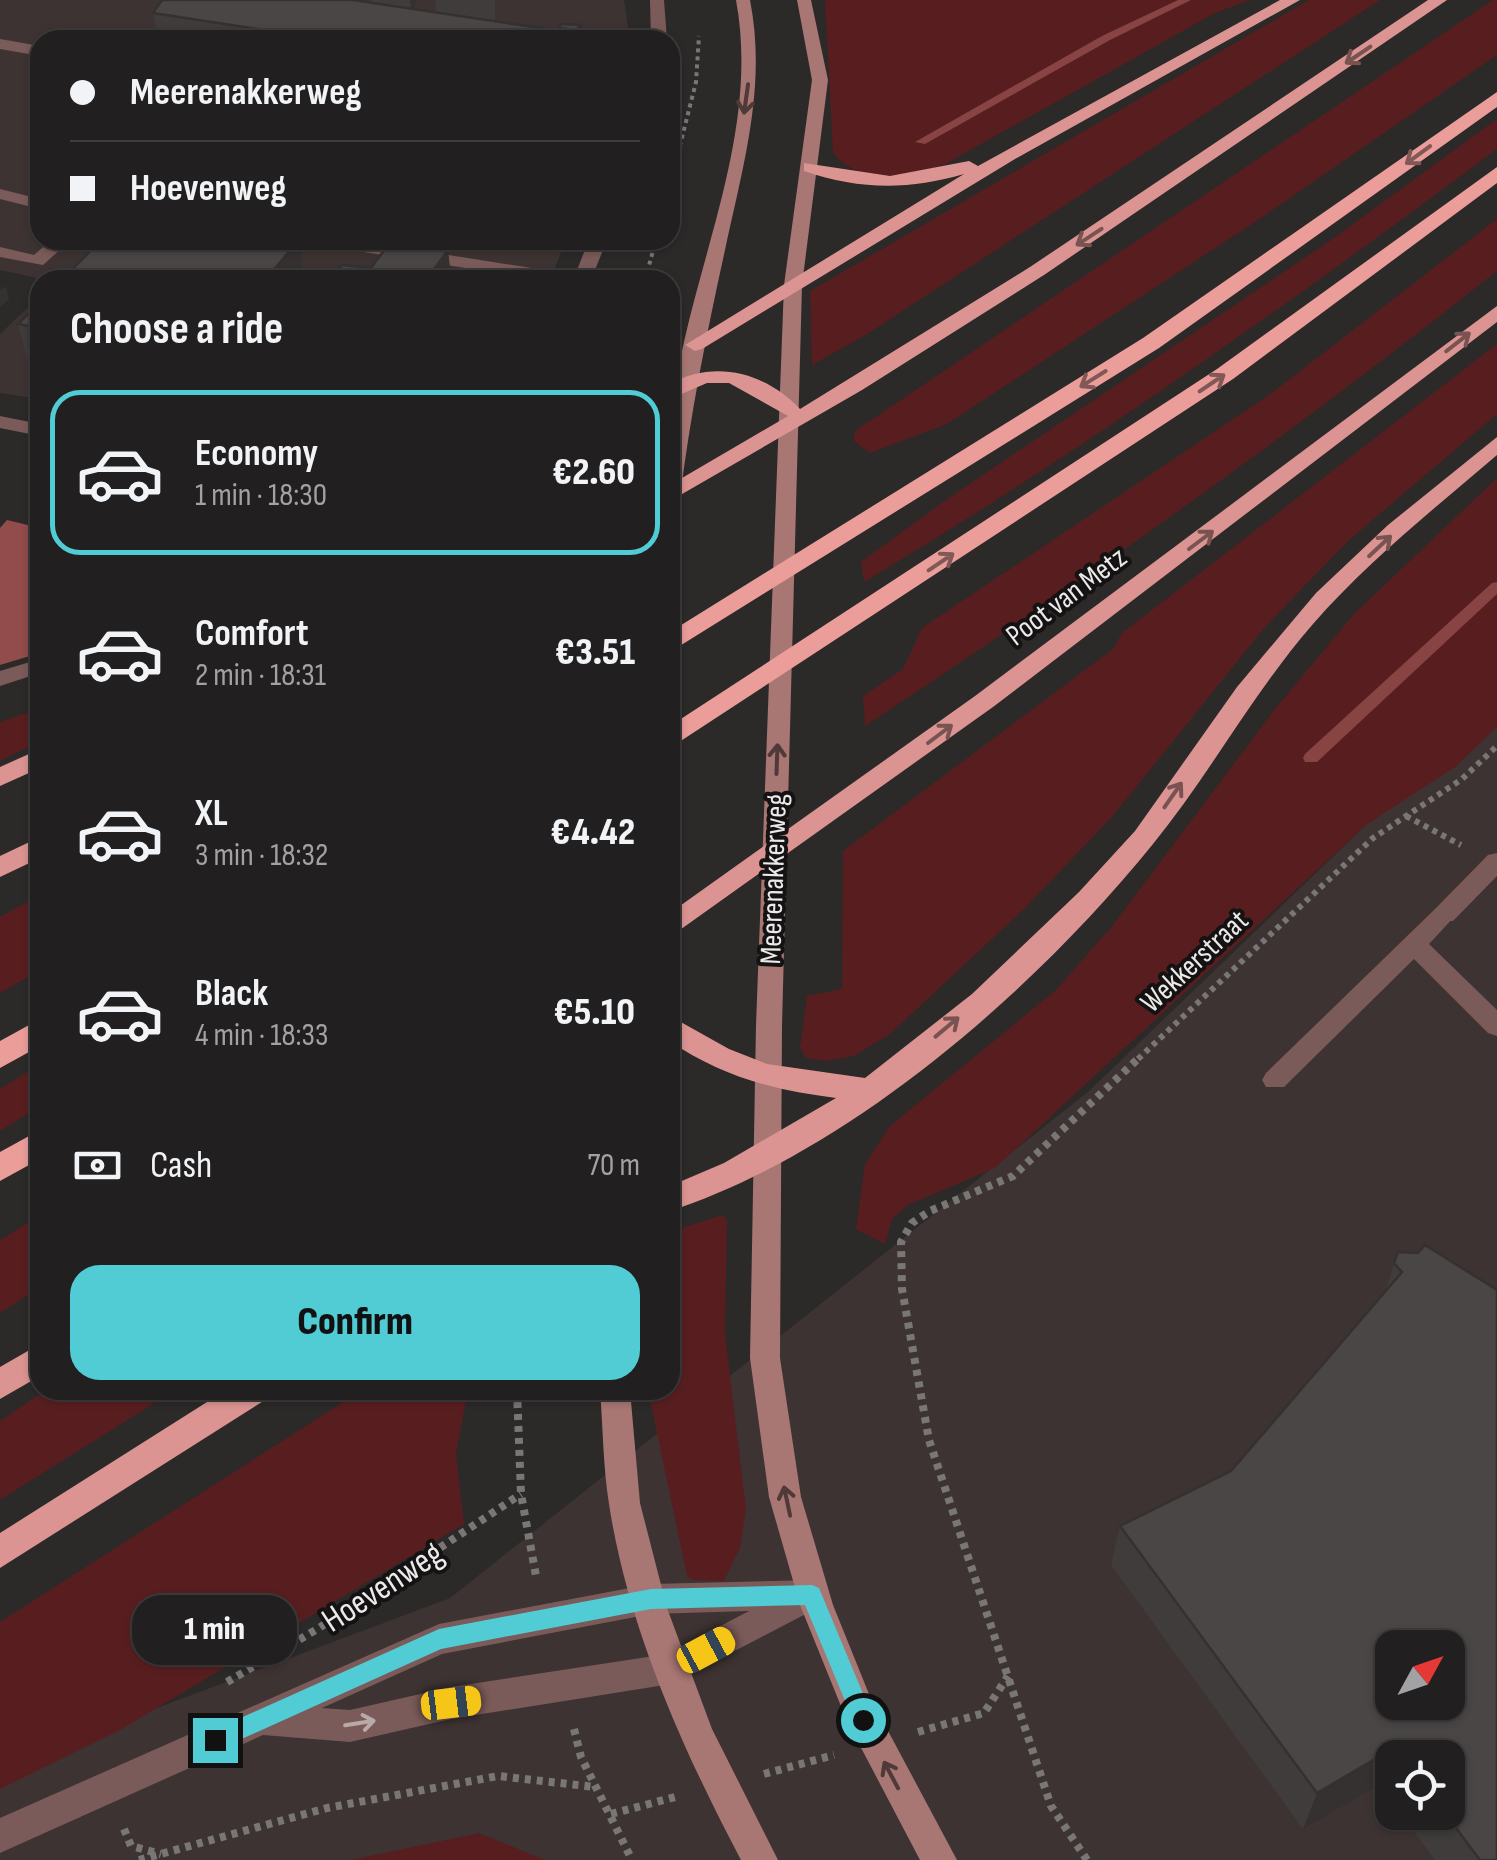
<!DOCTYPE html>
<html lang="en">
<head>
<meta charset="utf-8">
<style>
	:root { --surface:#211f1f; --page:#292728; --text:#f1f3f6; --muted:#a2a2a4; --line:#3e3d3d; --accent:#51ccd5 }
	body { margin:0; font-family:"Sofia Sans Condensed",sans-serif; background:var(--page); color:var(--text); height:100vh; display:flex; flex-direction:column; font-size:38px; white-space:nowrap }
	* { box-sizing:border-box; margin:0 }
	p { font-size:32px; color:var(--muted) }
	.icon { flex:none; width:55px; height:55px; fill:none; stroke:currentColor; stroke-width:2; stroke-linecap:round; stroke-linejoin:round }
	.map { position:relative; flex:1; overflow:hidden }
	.panel { position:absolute; left:30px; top:270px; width:650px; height:1130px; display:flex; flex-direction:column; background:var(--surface); border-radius:30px; box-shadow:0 2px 8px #0004,0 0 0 2px var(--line) }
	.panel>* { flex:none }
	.hud { position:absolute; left:30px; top:30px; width:650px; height:220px; border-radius:30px; box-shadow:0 2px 8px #0004,0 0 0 2px var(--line); display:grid; align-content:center; height:220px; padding:0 40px; background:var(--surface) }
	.needle { width:65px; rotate:50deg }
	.controls { position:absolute; left:1375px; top:1630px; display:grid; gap:20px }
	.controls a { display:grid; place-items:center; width:90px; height:90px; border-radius:20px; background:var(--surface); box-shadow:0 2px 8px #0004,0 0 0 2px var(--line); font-size:50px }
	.end { position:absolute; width:45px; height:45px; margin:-22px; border:12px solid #51ccd5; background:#111; box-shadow:0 0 0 5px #111 }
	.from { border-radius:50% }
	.bubble { position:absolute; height:70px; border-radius:30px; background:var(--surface); box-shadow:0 2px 8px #0004,0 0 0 2px var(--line); font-size:32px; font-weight:800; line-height:70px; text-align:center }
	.car { position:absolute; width:30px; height:60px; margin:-30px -15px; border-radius:12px; box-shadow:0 0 8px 2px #0007; background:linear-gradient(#f5c518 24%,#345 0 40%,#f5c518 0 76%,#345 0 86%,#f5c518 0) }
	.hud b { display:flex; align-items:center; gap:35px; height:95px; font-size:38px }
	.hud b+b { border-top:2px solid var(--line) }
	.hud i { width:25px; height:25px; background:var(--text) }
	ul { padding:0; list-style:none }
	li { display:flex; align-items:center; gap:30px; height:165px; margin:0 20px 15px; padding:0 20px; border:5px solid transparent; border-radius:30px }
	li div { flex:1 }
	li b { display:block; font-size:38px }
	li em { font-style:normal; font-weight:800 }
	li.on { border-color:var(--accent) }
	li>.icon { width:90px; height:90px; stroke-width:1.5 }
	h2 { padding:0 40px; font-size:45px; line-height:120px }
	.pay { display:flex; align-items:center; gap:25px; height:110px; padding:0 40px; font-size:38px }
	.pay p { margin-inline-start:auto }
	.cta { display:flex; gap:20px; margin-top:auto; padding:20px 40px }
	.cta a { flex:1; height:115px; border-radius:30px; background:var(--accent); color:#111; font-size:40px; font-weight:800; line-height:115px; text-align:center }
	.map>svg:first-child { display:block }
</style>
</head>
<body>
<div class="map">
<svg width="1497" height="1860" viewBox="0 0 1497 1860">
	<rect width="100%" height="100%" fill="#2c2929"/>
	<g fill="#3d3332" fill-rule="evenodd">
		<polygon points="0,0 624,0 630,40 40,40 40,240 566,240 550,280 46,280 0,270"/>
		<polygon points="40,296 40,399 0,393 0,334"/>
		<path d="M 1497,699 L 1497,1860 L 0,1860 L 0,1767 L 450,1598 L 1089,1091 ZM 1392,1648 L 1448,1648 L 1448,1702 L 1392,1702 ZM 1392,1758 L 1448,1758 L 1448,1812 L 1392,1812 Z"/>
	</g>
	<g fill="#581e1f">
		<path d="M 825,0 L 1250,0 L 1215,13 L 947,163 C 914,177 857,187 833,152 Z"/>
		<polygon points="1309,0 1380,0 864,336 812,365 810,291"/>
		<polygon points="1493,0 1497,0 1497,55 1264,216 947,424 870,453 854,441 855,431"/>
		<path d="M 1497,119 L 1497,149 C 1292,302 1083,451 864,582 L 861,562 L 943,502 L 1334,238 Z"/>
		<path d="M 1497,219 L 1497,271 C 1293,433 1082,583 865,726 L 863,696 L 903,669 L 922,628 L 1269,395 Z"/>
		<polygon points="1497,344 1497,414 1349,540 1265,627 1112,817 1023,910 890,1034 854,1056 827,1061 806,1058 800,1048 807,996 842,989 843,851 1113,649 1122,633"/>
		<polygon points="1497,478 1497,727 1455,767 1366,825 995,1168 908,1205 892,1219 885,1244 856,1229 865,1164 890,1126 1056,990 1113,925 1275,709 1354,614"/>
		<polygon points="40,708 40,741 0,761 0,722"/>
		<polygon points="40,895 40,970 0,993 0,917"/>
		<polygon points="40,1064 40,1106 0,1131 0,1089"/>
		<polygon points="40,1215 40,1287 0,1313 0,1240"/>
		<polygon points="722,1215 727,1220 725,1334 746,1509 740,1548 724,1581 694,1580 687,1576 648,1390 670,1390 670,1232"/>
		<polygon points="46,1390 175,1390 0,1500 0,1421"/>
		<polygon points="362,1390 468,1390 456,1454 464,1524 122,1729 0,1789 0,1622"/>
		<polygon points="479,1833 545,1860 351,1860"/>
	</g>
	<polygon fill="#924c4b" points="7,520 40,528 40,653 0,665 0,528"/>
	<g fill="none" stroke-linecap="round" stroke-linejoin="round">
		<g fill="#884343" fill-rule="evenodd">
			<polygon points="1178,0 1191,0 1110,40 925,144 915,142 1102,36"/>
			<polygon points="1497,582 1497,594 1317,762 1305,762 1303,758 1305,754 1492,583"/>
		</g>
		<g stroke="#797676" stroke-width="4" stroke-dasharray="4 4" stroke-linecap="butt">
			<polyline points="670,185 696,82 699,36"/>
			<polyline points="645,280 656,240"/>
		</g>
		<g stroke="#797676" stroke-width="6" stroke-dasharray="5 5" stroke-linecap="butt">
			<polyline points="1406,816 1461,845"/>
			<polyline points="1138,1059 1373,838 1462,779 1497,746"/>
		</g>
		<g stroke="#797676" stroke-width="8" stroke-dasharray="6 6" stroke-linecap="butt">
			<polyline points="517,1390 521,1494 536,1576"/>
			<polyline points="227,1682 319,1628 521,1494"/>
			<polyline points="574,1729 581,1757 632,1860"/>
			<polyline points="918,1732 984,1713 1008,1676"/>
			<polyline points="764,1774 834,1755"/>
			<polyline points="611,1814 679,1796"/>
			<polyline points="124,1829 131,1846 161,1854"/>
			<polyline points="139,1860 327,1808 498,1776 595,1787"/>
			<polyline points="1087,1860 1051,1806 929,1440 902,1289 901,1242 912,1223 930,1211 1013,1176 1141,1056"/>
		</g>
		<g fill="#7b5b59" fill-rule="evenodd">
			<polygon points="0,39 40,46 40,56 0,49"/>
			<polygon points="0,189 40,199 40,209 0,199"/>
			<polygon points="51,240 71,240 43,265 0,257 0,247 34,255"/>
			<polygon points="310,240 353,240 576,275 585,280 542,280 319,245"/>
			<polygon points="1444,906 1456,915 1429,944 1497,1010 1497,1036 1488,1033 1414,959 1284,1087 1266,1087 1262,1080 1266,1073 1435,909"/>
		</g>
		<g fill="#7b5b59" fill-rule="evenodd">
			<polygon points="0,416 40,424 40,436 0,428"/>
			<polygon points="1497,853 1497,876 1453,921 1435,921 1432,915 1435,909 1488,855"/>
			<path d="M 812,1580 L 823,1585 L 828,1595 L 823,1605 L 671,1684 L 451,1719 L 350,1742 L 263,1735 L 0,1853 L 0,1818 L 439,1624 L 651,1584 ZM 749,1611 L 667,1654 L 451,1687 L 350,1710 L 322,1708 L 442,1654 L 651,1614 Z"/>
		</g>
		<g fill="#7b5b59" fill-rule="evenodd">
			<polygon points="650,0 664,0 667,40 651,40"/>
			<polygon points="589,240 607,240 591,280 573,280"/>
			<polygon points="40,659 40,673 0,686 0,671"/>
		</g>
		<g fill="#a87673" fill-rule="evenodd">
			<path d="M 736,0 L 750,0 C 767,86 743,166 725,250 C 707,332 690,415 680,499 L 670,505 C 670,480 668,454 670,429 C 681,285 763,146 736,0 Z"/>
			<polygon points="797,0 811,0 828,80 802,285 782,1025 780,1358 801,1497 833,1605 871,1699 957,1860 920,1860 847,1721 800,1605 769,1497 750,1358 756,1025 784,285 812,80"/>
			<path d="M 600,1390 L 630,1390 L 640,1503 L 667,1608 L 712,1729 L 778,1860 L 741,1860 C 683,1750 628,1628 609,1504 C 603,1466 603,1428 600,1390 Z"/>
		</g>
		<g fill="#db9491" fill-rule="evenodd">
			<path d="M 1280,0 L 1300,0 L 1015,159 L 702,349 L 695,351 L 685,345 L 964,174 C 909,190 859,190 804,171 L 804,163 L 890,176 L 969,161 L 978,166 Z"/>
			<path d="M 1428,0 L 1447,0 L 1044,275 L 862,390 L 670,501 L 670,485 L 788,416 L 729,383 L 707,383 L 670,399 L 670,384 C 715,359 766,373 800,409 L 1030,267 Z"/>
			<polygon points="1497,306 1497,322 993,707 670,937 670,913 975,696"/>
			<path d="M 1497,437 L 1497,455 C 1434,509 1368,561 1313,624 C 1253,693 1210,774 1153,844 C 1035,990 850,1152 670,1211 L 670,1186 L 724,1163 L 836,1098 C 776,1091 720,1076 670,1041 L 670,1016 L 729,1049 L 767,1064 L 865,1078 L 972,994 L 1079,892 L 1135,831 L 1237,687 L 1316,593 L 1388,525 Z"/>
			<polygon points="40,749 40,768 0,786 0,767"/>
			<polygon points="40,837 40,858 0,877 0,856"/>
			<polygon points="40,1344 40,1376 0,1399 0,1367"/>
			<polygon points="226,1390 269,1390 265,1400 0,1568 0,1533"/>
		</g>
		<g fill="#eb9d9a" fill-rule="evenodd">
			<polygon points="1497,92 1497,107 1159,348 670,652 670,632 1143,338"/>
			<polygon points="1497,167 1497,183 1233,379 670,748 670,726 1217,369"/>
			<polygon points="40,1019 40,1046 0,1068 0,1041"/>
			<polygon points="40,1130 40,1159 0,1181 0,1152"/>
		</g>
	</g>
	<g fill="#403c3b">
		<polygon points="371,0 416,0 414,9 436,12 435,0 495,0 495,21 560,31 560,24 581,25 582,37 579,40 158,40 153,13 371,3"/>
		<polygon points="40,302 40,365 28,363 18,324"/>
		<polygon points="1398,1252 1497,1860 1435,1860 1399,1812 1448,1812 1448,1758 1392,1758 1392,1803 1379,1785 1303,1829 1111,1565 1120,1526 1231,1471 1385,1292"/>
	</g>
	<g fill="#343130">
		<polygon points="410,0 416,0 412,20"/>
		<polygon points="581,25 582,37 577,40 576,30"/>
		<polygon points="299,240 304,280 265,280"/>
		<polygon points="448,250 451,276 448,280 426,280"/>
		<polygon points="6,286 9,300 0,307 0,290"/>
		<polygon points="1394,1748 1379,1785 1303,1829 1317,1793"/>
	</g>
	<g fill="#4a4645" stroke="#343130" stroke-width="2.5" fill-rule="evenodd">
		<polygon points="162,0 353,0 567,32 560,40 329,40 153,13"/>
		<polygon points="560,24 581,25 576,30 560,28"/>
		<polygon points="101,240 299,240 265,280 62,280"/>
		<polygon points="390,242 448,250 426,280 331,280 342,265 371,268"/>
		<polygon points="40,302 40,328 18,324"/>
		<path d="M 1425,1245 L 1497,1290 L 1497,1860 L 1480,1860 L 1444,1812 L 1448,1812 L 1448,1758 L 1401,1758 L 1394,1748 L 1317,1793 L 1120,1526 L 1231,1471 L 1402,1272 L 1394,1263 L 1398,1252 L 1418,1253 ZM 1392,1648 L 1448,1648 L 1448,1702 L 1392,1702 Z"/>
	</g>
	<defs><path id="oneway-shaft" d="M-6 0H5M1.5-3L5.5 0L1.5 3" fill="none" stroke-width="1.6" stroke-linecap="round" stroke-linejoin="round" transform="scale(2.5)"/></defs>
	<g stroke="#785352">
		<use href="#oneway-shaft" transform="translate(1358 55) rotate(146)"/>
		<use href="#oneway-shaft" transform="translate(1089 237) rotate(147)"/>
		<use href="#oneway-shaft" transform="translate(1458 342) rotate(-38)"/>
		<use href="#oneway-shaft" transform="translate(1201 540) rotate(-37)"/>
		<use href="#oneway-shaft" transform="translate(1380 546) rotate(-43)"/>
		<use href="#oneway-shaft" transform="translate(940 734) rotate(-37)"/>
		<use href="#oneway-shaft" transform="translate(1173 795) rotate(-55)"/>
		<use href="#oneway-shaft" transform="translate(947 1027) rotate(-40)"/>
	</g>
	<g stroke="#4f3a39">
		<use href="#oneway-shaft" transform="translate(746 99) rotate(98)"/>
		<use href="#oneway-shaft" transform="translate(777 759) rotate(-88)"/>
		<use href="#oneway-shaft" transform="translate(787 1501) rotate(-102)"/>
		<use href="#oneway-shaft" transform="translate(891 1775) rotate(-118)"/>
	</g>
	<g stroke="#805856">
		<use href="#oneway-shaft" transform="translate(1418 155) rotate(144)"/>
		<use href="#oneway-shaft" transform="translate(1093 379) rotate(148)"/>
		<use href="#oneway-shaft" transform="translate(1212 383) rotate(-34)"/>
		<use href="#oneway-shaft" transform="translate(941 562) rotate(-34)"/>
	</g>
	<use stroke="#b9a9a8" href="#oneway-shaft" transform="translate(360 1723) rotate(-9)"/>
	<polygon fill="#51ccd5" points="812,1585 819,1588 874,1720 863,1730 856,1727 805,1605 651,1609 441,1649 215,1751 204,1740 207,1733 439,1629 651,1589"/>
	<g text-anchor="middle" stroke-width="8" stroke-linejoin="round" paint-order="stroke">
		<g font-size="30" fill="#ece9e9" stroke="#141212">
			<text transform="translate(1066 596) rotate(-37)" y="10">Poot van Metz</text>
			<text transform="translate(773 879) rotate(-88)" y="10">Meerenakkerweg</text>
			<text transform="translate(1194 961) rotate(-43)" y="10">Wekkerstraat</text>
		</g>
		<g font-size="35" fill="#ece9e9" stroke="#141212">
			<text transform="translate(382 1586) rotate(-33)" y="12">Hoevenweg</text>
		</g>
	</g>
</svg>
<div class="controls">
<a><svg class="needle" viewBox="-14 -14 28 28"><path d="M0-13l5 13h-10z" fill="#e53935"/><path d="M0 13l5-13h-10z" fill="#a2a2a4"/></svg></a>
<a><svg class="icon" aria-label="locate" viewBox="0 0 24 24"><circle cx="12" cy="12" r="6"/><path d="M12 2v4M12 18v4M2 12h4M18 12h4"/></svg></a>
</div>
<i class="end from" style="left:863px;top:1720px"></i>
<i class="end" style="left:215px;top:1740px"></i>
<div class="bubble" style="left:132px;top:1595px;width:165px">1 min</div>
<i class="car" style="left:706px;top:1650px;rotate:62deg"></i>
<i class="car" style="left:451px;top:1703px;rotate:83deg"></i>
<div class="hud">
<b><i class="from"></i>Meerenakkerweg</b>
<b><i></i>Hoevenweg</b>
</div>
<section class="panel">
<h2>Choose a ride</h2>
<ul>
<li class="on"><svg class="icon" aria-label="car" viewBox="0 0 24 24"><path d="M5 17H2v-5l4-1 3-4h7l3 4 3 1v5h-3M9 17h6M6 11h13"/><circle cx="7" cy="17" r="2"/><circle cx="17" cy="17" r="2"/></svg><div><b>Economy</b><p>1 min · 18:30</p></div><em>€2.60</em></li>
<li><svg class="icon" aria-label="car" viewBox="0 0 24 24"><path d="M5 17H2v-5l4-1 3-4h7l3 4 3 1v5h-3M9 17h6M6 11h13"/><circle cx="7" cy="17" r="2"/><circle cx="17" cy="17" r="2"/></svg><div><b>Comfort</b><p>2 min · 18:31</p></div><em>€3.51</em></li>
<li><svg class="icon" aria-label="car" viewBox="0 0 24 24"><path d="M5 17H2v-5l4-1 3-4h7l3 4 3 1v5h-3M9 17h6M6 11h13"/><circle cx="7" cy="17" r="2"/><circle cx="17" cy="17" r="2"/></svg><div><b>XL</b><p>3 min · 18:32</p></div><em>€4.42</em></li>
<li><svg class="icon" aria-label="car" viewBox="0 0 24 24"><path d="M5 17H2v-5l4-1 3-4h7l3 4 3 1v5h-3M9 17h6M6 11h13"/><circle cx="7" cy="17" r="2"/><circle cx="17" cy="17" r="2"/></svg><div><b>Black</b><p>4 min · 18:33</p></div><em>€5.10</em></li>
</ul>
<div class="pay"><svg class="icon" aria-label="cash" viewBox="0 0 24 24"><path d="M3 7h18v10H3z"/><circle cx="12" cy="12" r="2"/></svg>Cash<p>70 m</p></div>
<div class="cta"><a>Confirm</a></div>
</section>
</div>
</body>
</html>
